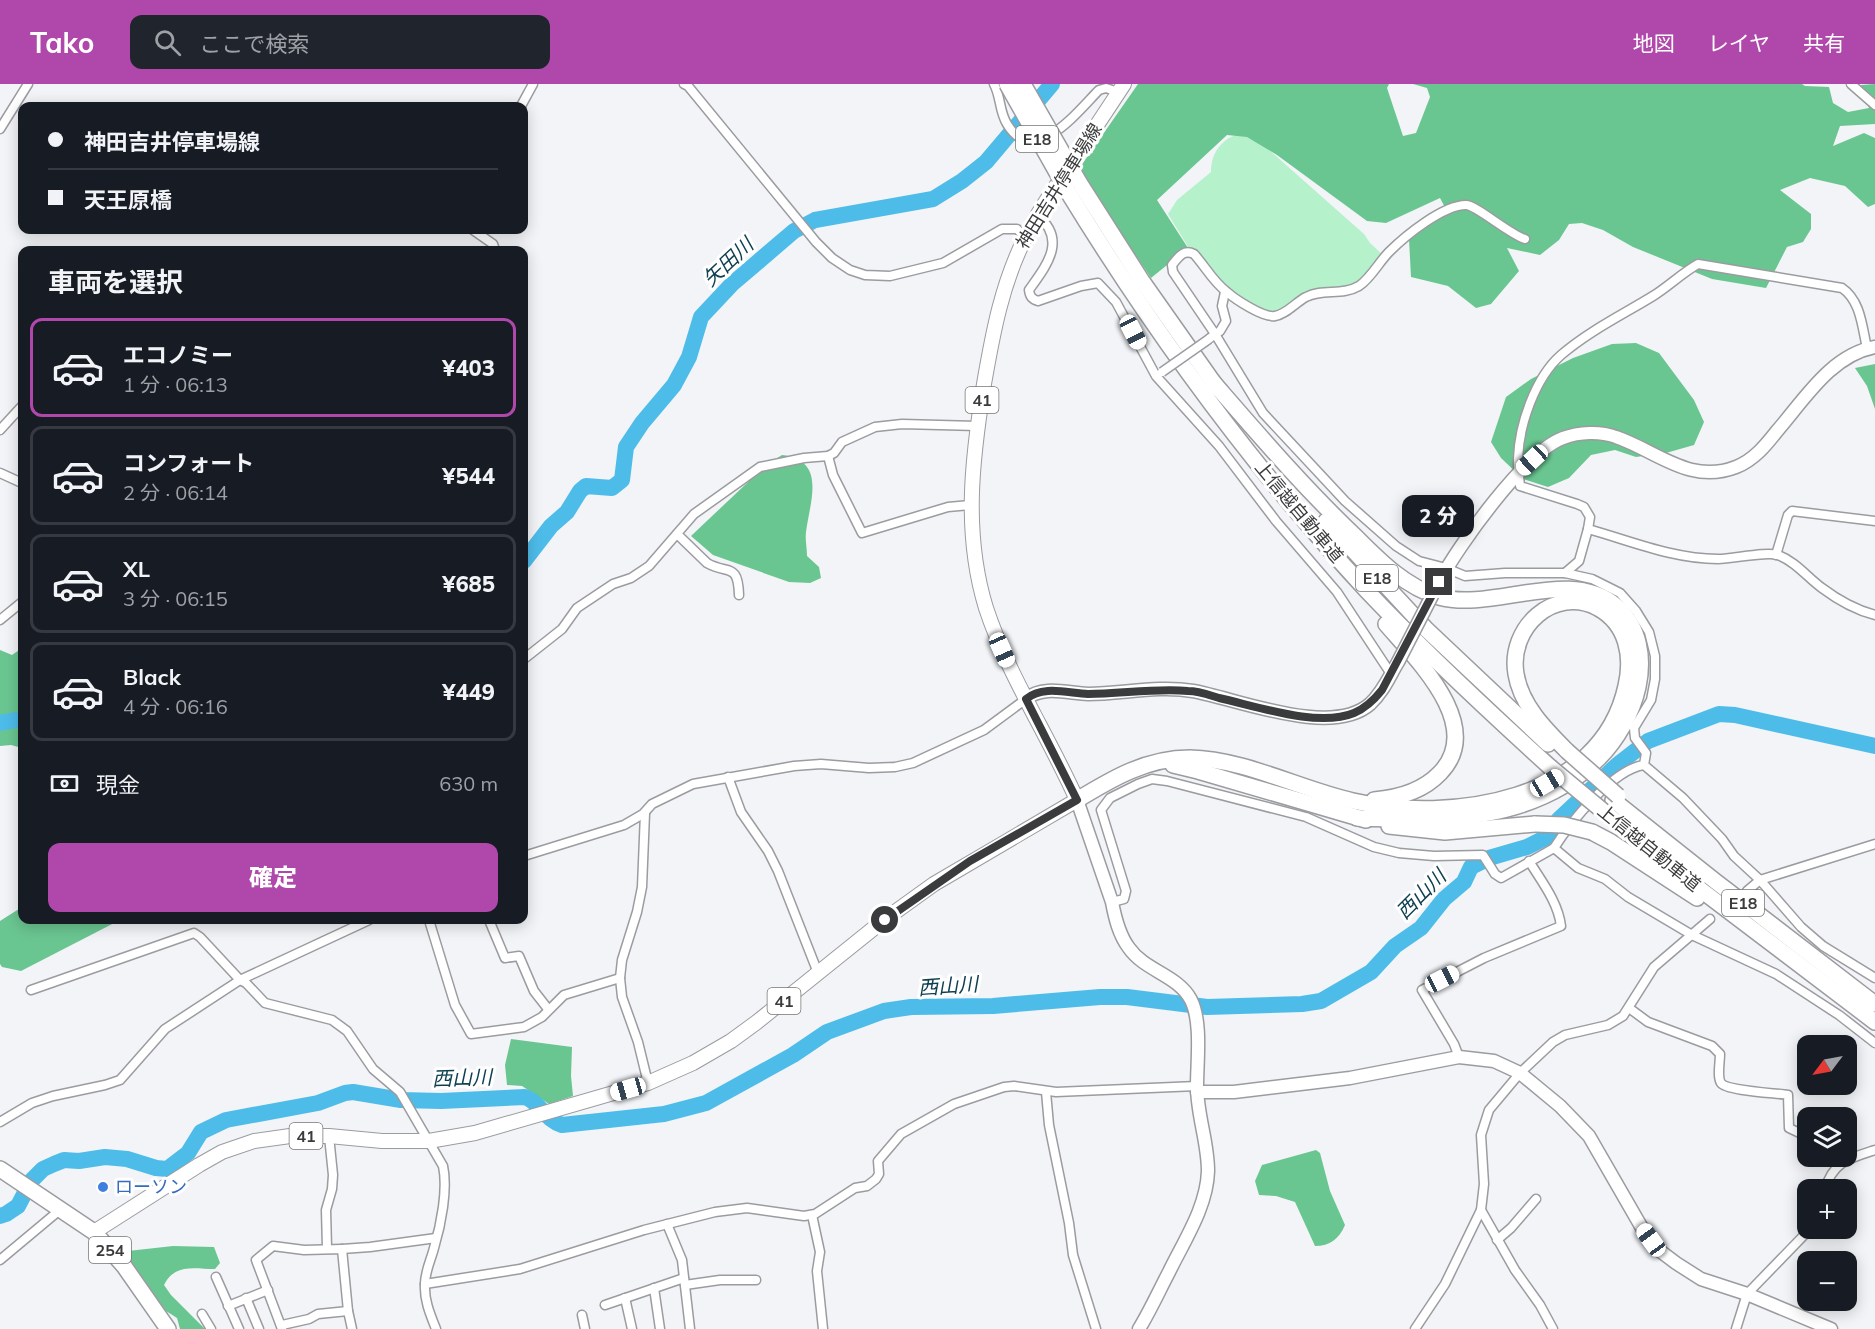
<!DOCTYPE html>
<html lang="ja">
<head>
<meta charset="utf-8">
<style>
	:root { --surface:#171b24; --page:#20242c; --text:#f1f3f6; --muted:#9ea1a6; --line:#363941; --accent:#b047aa }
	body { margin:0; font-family:Mulish,"Noto Sans JP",sans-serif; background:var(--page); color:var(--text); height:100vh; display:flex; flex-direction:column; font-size:22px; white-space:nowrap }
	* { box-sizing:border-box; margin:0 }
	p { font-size:20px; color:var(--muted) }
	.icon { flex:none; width:33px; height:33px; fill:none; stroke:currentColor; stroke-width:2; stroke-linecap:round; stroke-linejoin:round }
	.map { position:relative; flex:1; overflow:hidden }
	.panel { position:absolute; left:18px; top:162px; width:510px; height:678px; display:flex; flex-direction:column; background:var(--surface); border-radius:12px; box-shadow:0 3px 15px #0003 }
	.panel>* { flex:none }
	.hud { position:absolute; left:18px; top:18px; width:510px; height:132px; border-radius:12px; box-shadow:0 3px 15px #0003; display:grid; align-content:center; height:132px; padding:0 30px; background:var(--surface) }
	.needle { width:39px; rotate:238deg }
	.tools { position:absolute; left:1797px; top:951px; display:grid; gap:12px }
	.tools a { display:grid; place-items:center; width:60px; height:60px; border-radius:12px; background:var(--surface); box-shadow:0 3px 15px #0003; font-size:30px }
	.end { position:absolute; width:27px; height:27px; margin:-14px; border:8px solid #3a3b3c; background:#fff; box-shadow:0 0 0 3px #fff }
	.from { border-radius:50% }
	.bubble { position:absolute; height:42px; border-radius:12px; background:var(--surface); box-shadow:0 3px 15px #0003; font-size:20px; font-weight:800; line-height:42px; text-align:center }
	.car { position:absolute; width:18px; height:36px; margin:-18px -9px; border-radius:8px; box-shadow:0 0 4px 2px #0007; background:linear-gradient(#fff 24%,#345 0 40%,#fff 0 76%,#345 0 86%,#fff 0) }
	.hud b { display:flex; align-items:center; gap:21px; height:57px; font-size:22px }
	.hud b+b { border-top:2px solid var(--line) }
	.hud i { width:15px; height:15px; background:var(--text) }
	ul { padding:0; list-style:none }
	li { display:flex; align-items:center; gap:18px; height:99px; margin:0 12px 9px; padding:0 18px; border:3px solid var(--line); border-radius:12px }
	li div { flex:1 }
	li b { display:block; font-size:22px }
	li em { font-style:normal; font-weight:800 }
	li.selected { border-color:var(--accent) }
	li>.icon { width:54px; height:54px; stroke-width:1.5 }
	h2 { padding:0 30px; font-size:27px; line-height:72px }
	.pay { display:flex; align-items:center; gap:15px; height:66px; padding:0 30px; font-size:22px }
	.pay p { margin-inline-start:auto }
	.cta { display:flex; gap:12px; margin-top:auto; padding:12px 30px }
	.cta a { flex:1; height:69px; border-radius:12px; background:var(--accent); color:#fff; font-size:24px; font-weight:800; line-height:69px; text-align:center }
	header { display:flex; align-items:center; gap:36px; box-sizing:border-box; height:84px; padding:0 30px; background:var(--accent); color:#fff }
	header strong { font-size:28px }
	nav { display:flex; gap:33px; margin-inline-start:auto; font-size:21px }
	.search { width:420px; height:54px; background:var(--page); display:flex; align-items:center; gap:15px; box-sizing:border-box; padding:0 21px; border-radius:12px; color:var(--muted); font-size:22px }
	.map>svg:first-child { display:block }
</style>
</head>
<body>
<header>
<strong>Tako</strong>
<div class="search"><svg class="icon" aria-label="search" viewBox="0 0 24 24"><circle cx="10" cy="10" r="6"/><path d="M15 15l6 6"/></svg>ここで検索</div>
<nav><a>地図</a><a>レイヤ</a><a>共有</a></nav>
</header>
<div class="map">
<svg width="1875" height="1245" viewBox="0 0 1875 1245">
	<rect width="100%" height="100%" fill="#f2f4f7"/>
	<path fill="#b5f2cc" d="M 1244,49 L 1260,58 L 1364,150 L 1370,159 L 1383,171 L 1360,199 L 1348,205 L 1319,206 L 1272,229 L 1227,206 L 1190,166 L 1168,130 L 1177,116 L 1211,88 C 1211,68 1223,52 1244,49 Z"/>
	<g fill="#6ac691">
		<polygon points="1138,0 1389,0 1387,4 1403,52 1416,49 1430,13 1427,4 1413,0 1802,0 1805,2 1829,3 1833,19 1848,28 1869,24 1861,1 1875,0 1875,40 1840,42 1833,62 1864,49 1875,54 1875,120 1868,123 1845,102 1810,94 1780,106 1811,130 1811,145 1803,158 1787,163 1766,204 1712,195 1633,163 1603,146 1582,139 1569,140 1559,156 1540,171 1507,164 1519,187 1491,220 1476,224 1448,202 1411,193 1409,155 1448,129 1440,114 1386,139 1367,137 1277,71 1247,53 1227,51 1157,116 1188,164 1151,194 1078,86"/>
		<polygon points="1636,259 1659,269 1694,316 1704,338 1694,361 1666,369 1636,373 1615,366 1591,371 1569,394 1548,403 1523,395 1501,374 1491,358 1506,313 1531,295 1573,274 1612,260"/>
		<polygon points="1875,280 1875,325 1867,302 1855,284"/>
		<path d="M 782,371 C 827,376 810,417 806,448 C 805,456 807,464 807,472 L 819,483 L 821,494 L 810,499 L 789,498 L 713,471 L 691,452 L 766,381 Z"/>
		<polygon points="22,564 22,664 11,661 0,662 0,566 12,571"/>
		<polygon points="22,823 22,836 120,836 21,887 2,883 0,880 0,837"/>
		<polygon points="511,955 572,963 571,992 573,1012 549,1020 522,1002 507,1001 505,981"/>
		<path d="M 1316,1066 L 1320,1069 L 1330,1107 L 1345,1141 C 1339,1155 1330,1162 1315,1162 L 1295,1118 L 1276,1112 L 1259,1111 L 1255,1097 L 1262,1081 Z"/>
		<path d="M 173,1162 L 214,1163 L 220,1179 L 215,1185 C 194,1185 175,1179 164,1201 L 171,1211 L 205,1245 L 180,1245 L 177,1234 L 166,1227 L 119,1168 Z"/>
	</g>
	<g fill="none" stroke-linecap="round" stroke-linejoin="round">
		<g stroke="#4dbce9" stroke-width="16">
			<polyline points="524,477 551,442 567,428 580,407 586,402 612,404 622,396 626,363 642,339 674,301 689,273 701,233 732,200 794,147 815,136 933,115 962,97 986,78 1052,0"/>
			<polyline points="0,639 22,635"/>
			<path d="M 0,1132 L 6,1130 L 18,1122 L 31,1097 L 43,1085 L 54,1080 L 64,1076 L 79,1077 L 105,1073 L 127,1075 L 156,1084 L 167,1085 L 188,1069 L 201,1048 L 226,1036 L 318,1019 L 345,1009 L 353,1008 L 401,1016 L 441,1017 L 525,1013 C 541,1019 545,1036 562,1041 L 664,1030 L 706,1019 L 793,971 L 827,948 L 884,927 L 911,923 L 993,922 L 1100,913 L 1127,913 L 1207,923 L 1302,920 L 1321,917 L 1371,888 L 1395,862 L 1421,844 L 1444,815 L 1464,798 L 1471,783 L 1489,774 L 1527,763 L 1545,754 L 1559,735 L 1617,681 L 1648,657 L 1719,630 L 1735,631 L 1875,662"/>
		</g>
		<g stroke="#9a9ca0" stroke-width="11">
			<g id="street">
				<polyline points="684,0 688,2 816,158 832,174 850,186 865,191 890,192 943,179 1002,145 1017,145 1025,153"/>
				<path d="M 994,0 C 1001,13 999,27 1007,40 C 1034,85 1078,27 1099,6 L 1106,4 L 1118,8"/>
				<polyline points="1851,0 1875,21"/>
				<polyline points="521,22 533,0"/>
				<polyline points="0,45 28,0"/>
				<path d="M 1037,131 C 1068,156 1046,182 1029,206 C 1030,213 1032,215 1038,217 L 1081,202 L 1098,199 L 1116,218 L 1156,292 L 1219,362 L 1276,437 L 1337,508 L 1391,590"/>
				<polyline points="473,146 493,160 495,166"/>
				<path d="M 1525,155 C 1509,150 1476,121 1466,121 C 1443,121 1405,152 1389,168 C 1379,178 1371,194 1359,202 C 1342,212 1323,204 1306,213 C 1296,218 1287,230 1275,232 C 1264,234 1236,216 1227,208 C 1214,199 1205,182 1194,170 C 1184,165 1179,172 1172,181 L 1173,188 L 1215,250 L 1263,329 L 1345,417 L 1396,462 L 1419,477 L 1446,484 L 1465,492 L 1505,489 L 1565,489 L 1592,495 L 1620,509 L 1636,527 L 1649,548 L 1655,572 L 1655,595 L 1651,616 L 1634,644 L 1635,654 L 1646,669 L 1644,681 L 1683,714 L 1722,755 L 1734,772 L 1760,796 L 1801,843 L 1823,862 L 1875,894"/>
				<polyline points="1210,254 1220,247 1226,237 1222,222 1225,208"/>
				<polyline points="0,346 22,322"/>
				<polyline points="828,372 833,391 862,449 948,423 970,421"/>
				<polyline points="0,389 22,399"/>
				<path d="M 1588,445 C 1631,457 1673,475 1718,475 C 1733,475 1766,467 1778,471 C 1796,478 1807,493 1822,504 C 1838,516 1856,526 1875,531"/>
				<path d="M 677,450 L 707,479 C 728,491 738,478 739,511"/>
				<polyline points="1776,471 1788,431 1792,427 1875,437"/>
				<path d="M 1565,489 L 1579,477 L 1588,445 L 1590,433 L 1584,423 L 1577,420 L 1520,402 C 1519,393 1518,384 1518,375 C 1519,341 1535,294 1561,271 C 1589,247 1622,231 1653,212 C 1669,202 1682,189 1698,180 L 1842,204 C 1861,217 1862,243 1867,264"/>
				<polyline points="0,536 22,518"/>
				<polyline points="524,575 562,545 577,524 613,500 631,494 649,482 694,430 760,383 804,374 828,372 834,369 842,358 875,343 902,340 977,342"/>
				<polyline points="728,693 741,728 768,767 778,787 818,889"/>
				<polyline points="645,729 642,803 637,828 622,876 620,894 622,913 638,958 648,999"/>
				<path d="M 1554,764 C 1570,739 1613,685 1644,681"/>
				<polyline points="524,772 624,741 643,730 652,720 693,700 794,682 821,680 869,684 895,683 913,679 984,646 1026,615"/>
				<polyline points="1747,807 1760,796 1875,760"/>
				<polyline points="1112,818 1124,815 1126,807 1101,726 1110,714 1138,700 1152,695 1167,697 1306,733 1374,763 1399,769 1434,772 1483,771 1495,790 1501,794 1554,764 1578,784 1605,795 1628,813 1692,851 1776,890 1839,931 1875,959"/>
				<polyline points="429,836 455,921 471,950 524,943 542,933 564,911 620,894"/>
				<polyline points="489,836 505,874 519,872 534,907 548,925"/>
				<path d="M 31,906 L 194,849 L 200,853 L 240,896 L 246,899 L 265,919 L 332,936 L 347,947 L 373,985 L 400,1008 L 443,1082 C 448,1105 441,1141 434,1164 C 431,1176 425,1187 425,1200 C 424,1216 430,1230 436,1245"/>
				<path d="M 1629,924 L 1648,938 L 1712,962 L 1720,970 C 1720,978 1717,993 1721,999 C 1727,1007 1776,1009 1788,1011 L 1789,1044 L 1808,1053"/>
				<path d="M 1459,973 L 1454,960 L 1422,906 L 1484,874 L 1561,842 C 1558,818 1542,798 1529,777"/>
				<polyline points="1046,1008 1049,1041 1069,1139 1073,1171 1096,1245"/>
				<polyline points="0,1038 32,1019 53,1012 105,1001 120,996 165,945 240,896 369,836"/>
				<path d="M 1825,1106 C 1832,1078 1850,1074 1875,1066"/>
				<polyline points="1481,1126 1515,1186 1540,1221 1553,1245"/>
				<polyline points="812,1131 820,1168 817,1187 823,1245"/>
				<polyline points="667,1140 682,1176 690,1245"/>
				<polyline points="1497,1156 1511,1144 1536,1115"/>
				<polyline points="327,1164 326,1126 332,1105 333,1091 329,1052"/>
				<polyline points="342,1165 370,1163 436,1154"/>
				<polyline points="0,1176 61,1125"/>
				<polyline points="216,1193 239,1245"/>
				<polyline points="425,1200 520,1185 644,1146 715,1128 747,1124 804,1132 815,1130 855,1104 867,1102 876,1095 879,1090 878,1077 901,1050 954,1020 1004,1003 1014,1002 1056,1008 1197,1002"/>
				<polyline points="685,1201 720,1196 756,1196"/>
				<polyline points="654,1204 660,1245"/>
				<polyline points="246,1214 259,1245"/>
				<polyline points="625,1214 632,1245"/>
				<polyline points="605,1221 684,1194"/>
				<polyline points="228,1222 268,1206"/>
				<polyline points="202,1230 211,1245"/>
				<polyline points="582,1231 585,1245"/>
				<polyline points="282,1241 309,1235 318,1230 348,1227"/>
				<polyline points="282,1245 256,1176 273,1162 304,1166 342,1165 348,1227 352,1245"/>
				<polyline points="1415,1245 1445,1200 1481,1126 1484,1100 1481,1051 1489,1026 1520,989 1553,958 1565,951 1608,941 1623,932 1654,883 1710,835"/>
				<polyline points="1736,1245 1747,1210 1811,1144"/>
			</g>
		</g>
		<g stroke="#9a9ca0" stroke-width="15">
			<g id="secondary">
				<path d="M 1439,498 C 1458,462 1525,368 1563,354 C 1579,348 1600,347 1616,353 C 1657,367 1690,401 1736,383 C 1754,376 1766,361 1777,347 C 1804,316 1831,271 1875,263"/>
				<path d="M 1026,615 C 1043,601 1067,609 1088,610 C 1122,610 1158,601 1193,607 C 1238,615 1331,654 1370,620 C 1383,608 1389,593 1398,578"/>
				<path d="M 1077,716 L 1112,818 C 1115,834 1119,851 1129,864 C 1145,887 1178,891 1191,916 C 1202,938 1197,977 1197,1002 C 1197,1031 1208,1058 1208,1087 C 1207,1123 1184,1157 1169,1188 C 1159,1207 1150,1227 1139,1245"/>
				<polyline points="1197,1008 1234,1008 1350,994 1459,973 1494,977 1520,989 1560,1022 1589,1052 1642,1144 1660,1167 1676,1179 1701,1195 1747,1210 1831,1245"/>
			</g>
		</g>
		<g stroke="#9a9ca0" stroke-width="16">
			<path id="primary" d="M 94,1148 L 199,1081 L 222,1068 L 254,1057 L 290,1052 L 329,1052 L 382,1057 L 429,1057 L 475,1049 L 648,999 L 693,979 L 731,957 L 757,938 L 884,836 L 934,800 L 1077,716 C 1048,651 1008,591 986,524 C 963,449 972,375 984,300 C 993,248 1002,199 1026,152 C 1037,129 1052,108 1066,87 C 1086,58 1105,29 1124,0"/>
		</g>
		<g stroke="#9a9ca0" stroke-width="18">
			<g id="highway">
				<polyline points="1079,98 1142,197 1218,305"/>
				<path d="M 1068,108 C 1155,250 1254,385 1367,507 C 1425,568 1487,626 1550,683"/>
				<path d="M 1212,297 C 1259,351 1305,405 1357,454 C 1381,478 1406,503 1439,513 C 1494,528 1569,482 1616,522 C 1640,543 1644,574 1638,603 C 1632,630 1617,656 1598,675 C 1534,739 1441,737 1357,734"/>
				<polyline points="1326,437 1427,546 1548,660"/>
				<polyline points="1173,681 1198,687 1366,736"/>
				<path d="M 1077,716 C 1113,694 1147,674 1190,674 C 1244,675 1300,705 1353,717 C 1450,739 1601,718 1626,602 C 1633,572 1627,540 1598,524 C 1554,501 1508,544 1516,590 C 1521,621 1545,645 1567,667"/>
				<path d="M 1374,716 C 1398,714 1423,707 1440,689 C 1486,642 1416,575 1386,540"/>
				<polyline points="1613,716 1715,797 1875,920"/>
				<polyline points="1603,727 1705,809 1875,938"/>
				<polyline points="1389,742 1445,748 1535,740"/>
				<polyline points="1592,748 1611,758 1697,814"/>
				<polyline points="0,1085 94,1148 124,1182 168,1245"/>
			</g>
		</g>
		<use href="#street" stroke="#fff" stroke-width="8"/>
		<use href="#secondary" stroke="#fff" stroke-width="12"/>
		<use href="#primary" stroke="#fff" stroke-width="14"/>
		<use href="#highway" stroke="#fff" stroke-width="15"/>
		<g stroke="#9a9ca0" stroke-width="11" stroke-linecap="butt">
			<polyline id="street-bridge" points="1162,288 1209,255"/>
		</g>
		<g stroke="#9a9ca0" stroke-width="15" stroke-linecap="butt">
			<polyline id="secondary-bridge" points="1398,578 1439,498"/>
		</g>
		<g stroke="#9a9ca0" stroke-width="18" stroke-linecap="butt">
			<g id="highway-bridge">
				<polyline points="1007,0 1068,108"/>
				<polyline points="1023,0 1079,98"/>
				<polyline points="1567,667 1618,712"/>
				<polyline points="1550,683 1603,727"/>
				<polyline points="1535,740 1564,741 1592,748"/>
			</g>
		</g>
		<use href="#street-bridge" stroke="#fff" stroke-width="8"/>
		<use href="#secondary-bridge" stroke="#fff" stroke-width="12"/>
		<use href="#highway-bridge" stroke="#fff" stroke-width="15"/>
	</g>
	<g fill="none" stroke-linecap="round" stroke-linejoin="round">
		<path stroke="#3a3b3c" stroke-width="8" d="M 885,836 L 970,777 L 1077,716 L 1026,615 C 1043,601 1067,609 1088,610 C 1121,610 1155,604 1188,607 C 1199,607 1209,611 1219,614 C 1256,622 1318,644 1354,629 C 1366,624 1374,616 1382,606 L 1439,498"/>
	</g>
	<circle fill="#3f7fe0" stroke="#fff" stroke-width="2" cx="103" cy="1103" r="6"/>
	<g text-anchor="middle" stroke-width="6" stroke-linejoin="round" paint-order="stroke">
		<g fill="#fff" stroke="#757676" stroke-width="1.5">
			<rect x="1016" y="42" width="42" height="26" rx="4.5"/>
			<rect x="965.5" y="303" width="33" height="26" rx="4.5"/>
			<rect x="1356" y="481" width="42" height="26" rx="4.5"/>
			<rect x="1722" y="806" width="42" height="26" rx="4.5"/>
			<rect x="767.5" y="904" width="33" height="26" rx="4.5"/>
			<rect x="289.5" y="1039" width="33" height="26" rx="4.5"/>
			<rect x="89" y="1153" width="42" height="26" rx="4.5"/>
		</g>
		<g font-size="16" font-weight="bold" fill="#3a3b3c">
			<text x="1037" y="61">E18</text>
			<text x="982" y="322">41</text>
			<text x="1377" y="500">E18</text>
			<text x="1743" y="825">E18</text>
			<text x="784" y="923">41</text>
			<text x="306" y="1058">41</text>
			<text x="110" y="1172">254</text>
		</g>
		<g font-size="18" fill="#3a3b3c" stroke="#fff">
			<text transform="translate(1059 102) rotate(-58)" y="6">神田吉井停車場線</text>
			<text transform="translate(1299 428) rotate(50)" y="6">上信越自動車道</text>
			<text transform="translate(1649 764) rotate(39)" y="6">上信越自動車道</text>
		</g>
		<g font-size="18" fill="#366cbe" stroke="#fff" text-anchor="start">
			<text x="115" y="1109">ローソン</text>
		</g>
		<g font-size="20" font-style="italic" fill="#0f4052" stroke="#fff">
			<text transform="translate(728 178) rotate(-43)" y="7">矢田川</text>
			<text transform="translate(1421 810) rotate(-45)" y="7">西山川</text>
			<text transform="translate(948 902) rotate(-4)" y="7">西山川</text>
			<text transform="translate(462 994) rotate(-2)" y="7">西山川</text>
		</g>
	</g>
</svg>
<div class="tools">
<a><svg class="needle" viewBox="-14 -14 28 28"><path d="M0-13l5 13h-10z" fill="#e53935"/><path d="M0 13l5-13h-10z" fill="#9ea1a6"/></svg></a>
<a><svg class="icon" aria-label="layers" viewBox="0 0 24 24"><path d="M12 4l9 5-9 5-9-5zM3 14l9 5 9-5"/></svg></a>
<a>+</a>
<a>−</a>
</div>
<i class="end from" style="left:885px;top:836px"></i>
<i class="end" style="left:1439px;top:498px"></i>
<div class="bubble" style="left:1402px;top:411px;width:72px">2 分</div>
<i class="car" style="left:1133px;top:248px;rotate:153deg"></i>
<i class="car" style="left:1532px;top:376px;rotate:227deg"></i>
<i class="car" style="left:1002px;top:566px;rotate:156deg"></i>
<i class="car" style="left:1547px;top:699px;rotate:60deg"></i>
<i class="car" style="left:1442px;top:895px;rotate:63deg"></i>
<i class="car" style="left:628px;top:1005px;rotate:254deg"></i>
<i class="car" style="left:1651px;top:1156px;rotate:324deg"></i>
<div class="hud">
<b><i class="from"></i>神田吉井停車場線</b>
<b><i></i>天王原橋</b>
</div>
<section class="panel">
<h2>車両を選択</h2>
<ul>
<li class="selected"><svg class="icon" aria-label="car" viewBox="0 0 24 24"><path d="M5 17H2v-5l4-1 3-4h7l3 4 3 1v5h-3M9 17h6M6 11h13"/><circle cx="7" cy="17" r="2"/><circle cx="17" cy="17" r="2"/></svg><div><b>エコノミー</b><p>1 分 · 06:13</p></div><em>¥403</em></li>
<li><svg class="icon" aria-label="car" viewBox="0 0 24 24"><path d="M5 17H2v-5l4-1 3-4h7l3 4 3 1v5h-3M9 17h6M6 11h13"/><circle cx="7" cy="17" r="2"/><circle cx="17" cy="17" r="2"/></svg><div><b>コンフォート</b><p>2 分 · 06:14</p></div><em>¥544</em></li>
<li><svg class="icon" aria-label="car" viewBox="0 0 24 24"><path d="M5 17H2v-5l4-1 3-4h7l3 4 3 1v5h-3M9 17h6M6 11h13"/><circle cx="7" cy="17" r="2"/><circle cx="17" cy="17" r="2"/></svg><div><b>XL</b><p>3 分 · 06:15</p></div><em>¥685</em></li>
<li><svg class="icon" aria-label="car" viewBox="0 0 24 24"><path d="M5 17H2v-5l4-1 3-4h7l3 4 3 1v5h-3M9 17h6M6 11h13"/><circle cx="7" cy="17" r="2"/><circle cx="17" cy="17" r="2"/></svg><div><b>Black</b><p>4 分 · 06:16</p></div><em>¥449</em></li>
</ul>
<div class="pay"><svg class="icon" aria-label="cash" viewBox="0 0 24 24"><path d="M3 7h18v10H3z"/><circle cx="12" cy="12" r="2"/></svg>現金<p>630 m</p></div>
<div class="cta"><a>確定</a></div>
</section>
</div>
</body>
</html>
